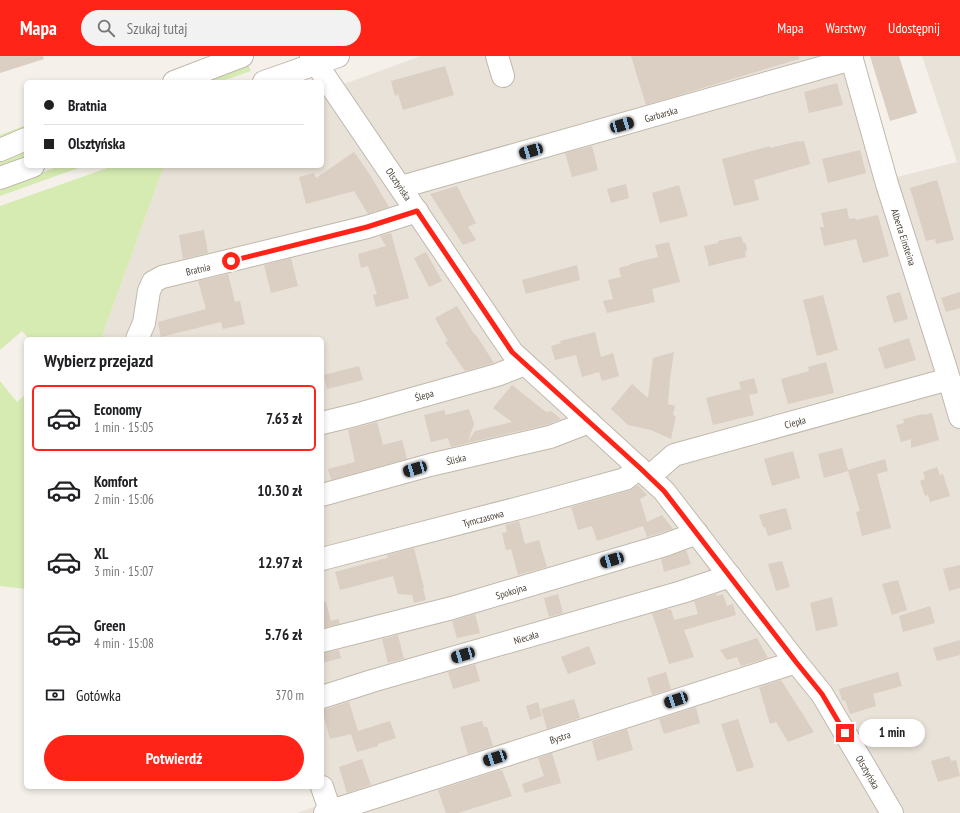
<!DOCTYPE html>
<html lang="pl">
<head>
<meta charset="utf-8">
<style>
	:root { --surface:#fff; --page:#f2f2f2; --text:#202124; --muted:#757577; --line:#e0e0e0; --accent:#ff2417 }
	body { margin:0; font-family:"PT Sans Narrow",sans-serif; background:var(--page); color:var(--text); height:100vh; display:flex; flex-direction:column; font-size:15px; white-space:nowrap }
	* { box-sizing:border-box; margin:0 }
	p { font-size:13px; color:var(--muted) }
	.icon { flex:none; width:22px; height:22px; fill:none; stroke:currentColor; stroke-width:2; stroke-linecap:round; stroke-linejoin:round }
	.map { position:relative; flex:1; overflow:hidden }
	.details { position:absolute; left:24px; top:281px; width:300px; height:452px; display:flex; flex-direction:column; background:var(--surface); border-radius:6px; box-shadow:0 2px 6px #0003 }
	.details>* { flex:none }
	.banner { position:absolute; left:24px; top:24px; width:300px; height:88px; border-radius:6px; box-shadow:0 2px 6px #0003; display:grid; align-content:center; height:88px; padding:0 20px; background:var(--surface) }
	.end { position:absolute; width:18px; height:18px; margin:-9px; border:5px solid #ff2417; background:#fff; box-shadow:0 0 0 2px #fff }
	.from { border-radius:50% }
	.bubble { position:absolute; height:28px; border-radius:14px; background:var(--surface); box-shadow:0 2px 6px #0003; font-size:13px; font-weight:700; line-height:28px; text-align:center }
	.car { position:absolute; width:12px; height:24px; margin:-12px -6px; border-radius:5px; box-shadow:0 0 3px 1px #0007; background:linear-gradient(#222 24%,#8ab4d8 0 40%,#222 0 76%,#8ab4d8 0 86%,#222 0) }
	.banner b { display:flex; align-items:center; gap:14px; height:38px; font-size:15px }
	.banner b+b { border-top:1px solid var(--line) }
	.banner i { width:10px; height:10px; background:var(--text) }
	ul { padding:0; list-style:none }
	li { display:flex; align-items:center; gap:12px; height:66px; margin:0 8px 6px; padding:0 12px; border:2px solid transparent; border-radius:6px }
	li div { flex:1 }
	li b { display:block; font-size:15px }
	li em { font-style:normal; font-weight:700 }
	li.on { border-color:var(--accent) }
	li>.icon { width:36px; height:36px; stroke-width:1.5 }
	h2 { padding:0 20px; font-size:18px; line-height:48px }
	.pay { display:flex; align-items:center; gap:10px; height:44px; padding:0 20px; font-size:15px }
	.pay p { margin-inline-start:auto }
	.button { display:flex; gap:8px; margin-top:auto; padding:8px 20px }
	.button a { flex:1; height:46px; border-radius:24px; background:var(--accent); color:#fff; font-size:16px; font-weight:700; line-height:46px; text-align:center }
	header { display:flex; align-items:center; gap:24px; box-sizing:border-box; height:56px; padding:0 20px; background:var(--accent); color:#fff }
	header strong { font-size:19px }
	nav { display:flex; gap:22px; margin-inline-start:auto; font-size:14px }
	.search { width:280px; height:36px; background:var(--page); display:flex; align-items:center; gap:10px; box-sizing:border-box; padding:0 14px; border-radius:22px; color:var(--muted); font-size:15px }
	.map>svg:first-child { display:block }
</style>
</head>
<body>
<header>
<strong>Mapa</strong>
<div class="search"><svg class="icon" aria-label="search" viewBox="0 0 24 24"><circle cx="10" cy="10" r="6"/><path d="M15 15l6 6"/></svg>Szukaj tutaj</div>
<nav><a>Mapa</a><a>Warstwy</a><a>Udostępnij</a></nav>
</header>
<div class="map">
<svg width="960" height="757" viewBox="0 0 960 757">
	<rect width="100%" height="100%" fill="#f5f1ea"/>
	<polygon fill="#e9e2d8" points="421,0 844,0 881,125 957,106 922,0 960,0 960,757 297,757 320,749 310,731 322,731 322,283 101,283 164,110 322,110 322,36"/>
	<g fill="#d6ebb2">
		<polygon points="246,5 251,15 219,26 196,26"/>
		<polygon points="26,69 26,75 0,85 0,79"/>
		<polygon points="26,94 26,104 0,112 0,104"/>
		<polygon points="60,110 84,110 0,140 0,132"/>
		<polygon points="113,110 164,110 101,283 29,283 22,275 0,294 0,150"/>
		<polygon points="0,325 17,346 26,338 26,533 0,530"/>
	</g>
	<g fill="#dbcec2">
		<polygon points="0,0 43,0 44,3 0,17"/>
		<polygon points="631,0 799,0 799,3 646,49"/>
		<polygon points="870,0 899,0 917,57 890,65"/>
		<polygon points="445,10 454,39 403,54 398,38 395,40 391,25"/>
		<polygon points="837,27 843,49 809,57 804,36"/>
		<polygon points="799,85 799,86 804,85 810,108 754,124 759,144 734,150 722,103 770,90 770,92"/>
		<polygon points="592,90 598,114 572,121 565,97"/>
		<polygon points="860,94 866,117 828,127 822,103"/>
		<polygon points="354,96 370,119 389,151 368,158 354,135 306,148 299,121 314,117 316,122"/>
		<polygon points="937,124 941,137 954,184 936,188 935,183 926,185 910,132"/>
		<polygon points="626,128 629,142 611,147 607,133"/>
		<polygon points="679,129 688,160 660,167 652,137"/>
		<polygon points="457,130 476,167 468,171 476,184 463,189 430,138"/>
		<polygon points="847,152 849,163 855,162 856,164 878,159 889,200 863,207 856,183 824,190 820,171 824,171 821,157"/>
		<polygon points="204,174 208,197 183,203 179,179"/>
		<polygon points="391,177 409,242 376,251 373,239 377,238 368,210 361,212 358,198 386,190 380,180"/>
		<polygon points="741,180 743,186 746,188 747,194 745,196 746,201 709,210 704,190 718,187 718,185"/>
		<polygon points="669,186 680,226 652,233 655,246 607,257 603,245 613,243 608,224 621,221 619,212 630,209 630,208 658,201 655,189"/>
		<polygon points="426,196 442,225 429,231 414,202"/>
		<polygon points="291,202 298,230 271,237 264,209"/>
		<polygon points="577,209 580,224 526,238 522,224"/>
		<polygon points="228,218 235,246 240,245 245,268 223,273 221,266 161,281 158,266 206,253 198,225"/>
		<polygon points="900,236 908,263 894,267 886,240"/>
		<polygon points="960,236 960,252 946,256 941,242"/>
		<polygon points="823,239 838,294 817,300 810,274 811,274 803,244"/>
		<polygon points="457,250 474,278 476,279 494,307 465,315 445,286 448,285 435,262"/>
		<polygon points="595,276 601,301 613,297 619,320 602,325 599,316 582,321 576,299 555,304 551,290 561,287 560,285"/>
		<polygon points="909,282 916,304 885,313 878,292"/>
		<polygon points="674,296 670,322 668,348 675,350 673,359 676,360 671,383 651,374 628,369 611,353 632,328 648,342 653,302"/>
		<polygon points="826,306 834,337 788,348 781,323 809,315 808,311"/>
		<polygon points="359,310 363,324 327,333 324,319"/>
		<polygon points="754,322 758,337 749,339 754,359 713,369 706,342 741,333 739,326"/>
		<polygon points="512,329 546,356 551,355 561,363 546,369 451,391 448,382 431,386 424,359 444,354 446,359 469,353 474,368 468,385 475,375 512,366 493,352"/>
		<polygon points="932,357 939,384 911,392 911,383 901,386 896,369 904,367 903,363 923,358 924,359"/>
		<polygon points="377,366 383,389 402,384 407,403 331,424 328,413 355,406 348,374"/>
		<polygon points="842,392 848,414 885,403 888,415 877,418 891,472 862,480 856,456 860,455 848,415 824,422 818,398"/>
		<polygon points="793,395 800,422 772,430 764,403"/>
		<polygon points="937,411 940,419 943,418 950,440 930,446 928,439 925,440 920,425 925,423 923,416"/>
		<polygon points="638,429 647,439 640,443 647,466 662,459 673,473 647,481 643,470 597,485 592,470 578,474 571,451 628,435"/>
		<polygon points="786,452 792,473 768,480 765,471 763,471 759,459"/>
		<polygon points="519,465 525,488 539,484 547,511 518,519 511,493 506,494 502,477 507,476 505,469"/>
		<polygon points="414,492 424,532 423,532 426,544 414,547 412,539 398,538 393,520 340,534 335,516 383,503 388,502 387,499"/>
		<polygon points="686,494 691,508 664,516 661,503"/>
		<polygon points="782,505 790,531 776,535 768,508"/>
		<polygon points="960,509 960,532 949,535 943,513"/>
		<polygon points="898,524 907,554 892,559 882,528"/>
		<polygon points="558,538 563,557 549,561 544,542"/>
		<polygon points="716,538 717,540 723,538 727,550 733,548 736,559 684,574 694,601 669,608 652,557 667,553 668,554 671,553 674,564 698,558 694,545"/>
		<polygon points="832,541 838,570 816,575 810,547"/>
		<polygon points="322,546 326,546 331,565 338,563 340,568 322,572"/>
		<polygon points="930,550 935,567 903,576 899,560"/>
		<polygon points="475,558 480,577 457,582 452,565"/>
		<polygon points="398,579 404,603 388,607 382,583"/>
		<polygon points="757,582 768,602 741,610 737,601 727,604 720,594"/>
		<polygon points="960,584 960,599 937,605 933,592"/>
		<polygon points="589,590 596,608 568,618 561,601"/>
		<polygon points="339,594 341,602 322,607 322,597"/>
		<polygon points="475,608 480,625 453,633 448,616"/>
		<polygon points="666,616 671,633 652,639 647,622"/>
		<polygon points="898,616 902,630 873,638 876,650 850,658 845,644 842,645 839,633"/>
		<polygon points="781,624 814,676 788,686 776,666 770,668 759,631"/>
		<polygon points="574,643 580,662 547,673 541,653"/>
		<polygon points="349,646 358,675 390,665 396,682 378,688 378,690 357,696 351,678 330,683 322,653 326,653"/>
		<polygon points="538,646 542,660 530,664 526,650"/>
		<polygon points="696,651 700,667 664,678 659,663"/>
		<polygon points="738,663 754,711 737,716 721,668"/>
		<polygon points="482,665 484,671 487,671 493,690 468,698 460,671"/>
		<polygon points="627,673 633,694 597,705 592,685"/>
		<polygon points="552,697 561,727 525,737 522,728 544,720 538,702"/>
		<polygon points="949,700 951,705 956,704 960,720 938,726 931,705"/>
		<polygon points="362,703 371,729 347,737 339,711"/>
		<polygon points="500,714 500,715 502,714 512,740 458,757 446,757 438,734"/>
	</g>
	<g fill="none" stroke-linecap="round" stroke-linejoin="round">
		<g stroke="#c1b8ac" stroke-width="24">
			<g id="minor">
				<polyline points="311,0 512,296 639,412 664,435 796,606 822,638 892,757"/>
				<polyline points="497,0 503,20"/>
				<polyline points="851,0 887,128 946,313 960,361"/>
				<polyline points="174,26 242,0"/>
				<polyline points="264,26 338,0"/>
				<polyline points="0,94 26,83"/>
				<polyline points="0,122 33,110"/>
				<polyline points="401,131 852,3"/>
				<polyline points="137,283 144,267 149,235 153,226 162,221 367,171 417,155"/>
				<polyline points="322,367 355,359 497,319 525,308"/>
				<polyline points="649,421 674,399 949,323"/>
				<polyline points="322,439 430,409 550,381 589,366"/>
				<polyline points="322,503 538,447 625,423 639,412"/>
				<polyline points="322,585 452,552 665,489 697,477"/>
				<polyline points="322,641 372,625 682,536 730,520"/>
				<polyline points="322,731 331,757"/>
				<polyline points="325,757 796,606"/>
			</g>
		</g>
		<use href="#minor" stroke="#fff" stroke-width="22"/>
	</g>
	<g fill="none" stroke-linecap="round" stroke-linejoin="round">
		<polyline stroke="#ff2417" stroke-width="5" points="231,205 367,171 417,155 512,296 640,412 664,435 796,606 822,638 845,677"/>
	</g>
	<g text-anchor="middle" stroke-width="3.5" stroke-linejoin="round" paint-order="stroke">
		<g font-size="10" fill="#4a4137" stroke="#fff">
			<text transform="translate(661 58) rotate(-16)" y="4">Garbarska</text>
			<text transform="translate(399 128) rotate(56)" y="4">Olsztyńska</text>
			<text transform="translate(904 181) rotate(72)" y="4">Alberta Einsteina</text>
			<text transform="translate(198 213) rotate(-13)" y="4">Bratnia</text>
			<text transform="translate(424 339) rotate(-16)" y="4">Ślepa</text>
			<text transform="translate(795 366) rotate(-15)" y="4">Ciepła</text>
			<text transform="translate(456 403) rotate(-13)" y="4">Śliska</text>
			<text transform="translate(483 462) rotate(-15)" y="4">Tymczasowa</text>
			<text transform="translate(511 535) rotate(-17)" y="4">Spokojna</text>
			<text transform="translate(526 581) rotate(-17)" y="4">Niecała</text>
			<text transform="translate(560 681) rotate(-18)" y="4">Bystra</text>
			<text transform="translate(868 716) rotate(60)" y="4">Olsztyńska</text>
		</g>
	</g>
</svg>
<i class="end from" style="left:231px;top:205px"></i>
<i class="end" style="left:845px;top:677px"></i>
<div class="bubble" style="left:859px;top:663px;width:66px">1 min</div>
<i class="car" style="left:622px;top:69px;rotate:74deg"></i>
<i class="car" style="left:531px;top:95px;rotate:254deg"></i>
<i class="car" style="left:415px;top:413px;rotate:254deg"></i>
<i class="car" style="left:612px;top:504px;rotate:254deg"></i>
<i class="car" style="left:463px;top:599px;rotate:254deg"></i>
<i class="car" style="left:676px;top:644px;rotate:252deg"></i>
<i class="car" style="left:495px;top:702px;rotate:252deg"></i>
<div class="banner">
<b><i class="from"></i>Bratnia</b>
<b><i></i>Olsztyńska</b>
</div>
<section class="details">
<h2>Wybierz przejazd</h2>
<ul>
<li class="on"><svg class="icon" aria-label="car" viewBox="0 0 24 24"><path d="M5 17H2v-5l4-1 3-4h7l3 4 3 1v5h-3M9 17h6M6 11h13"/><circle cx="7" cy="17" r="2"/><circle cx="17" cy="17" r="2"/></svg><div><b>Economy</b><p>1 min · 15:05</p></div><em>7.63 zł</em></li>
<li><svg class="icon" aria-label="car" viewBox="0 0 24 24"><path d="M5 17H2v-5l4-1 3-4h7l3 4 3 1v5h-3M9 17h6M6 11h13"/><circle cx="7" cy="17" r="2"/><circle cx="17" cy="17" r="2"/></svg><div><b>Komfort</b><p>2 min · 15:06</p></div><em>10.30 zł</em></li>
<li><svg class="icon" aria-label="car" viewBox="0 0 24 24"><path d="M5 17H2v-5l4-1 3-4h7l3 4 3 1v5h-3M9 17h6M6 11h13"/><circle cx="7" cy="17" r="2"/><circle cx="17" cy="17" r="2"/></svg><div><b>XL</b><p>3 min · 15:07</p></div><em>12.97 zł</em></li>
<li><svg class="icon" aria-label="car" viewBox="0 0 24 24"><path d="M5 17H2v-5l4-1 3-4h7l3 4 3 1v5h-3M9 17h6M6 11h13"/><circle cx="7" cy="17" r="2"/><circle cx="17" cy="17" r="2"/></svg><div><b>Green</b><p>4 min · 15:08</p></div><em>5.76 zł</em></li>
</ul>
<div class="pay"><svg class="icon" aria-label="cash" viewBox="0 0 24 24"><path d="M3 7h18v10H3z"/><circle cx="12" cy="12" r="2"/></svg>Gotówka<p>370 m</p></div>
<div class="button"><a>Potwierdź</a></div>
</section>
</div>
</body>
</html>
